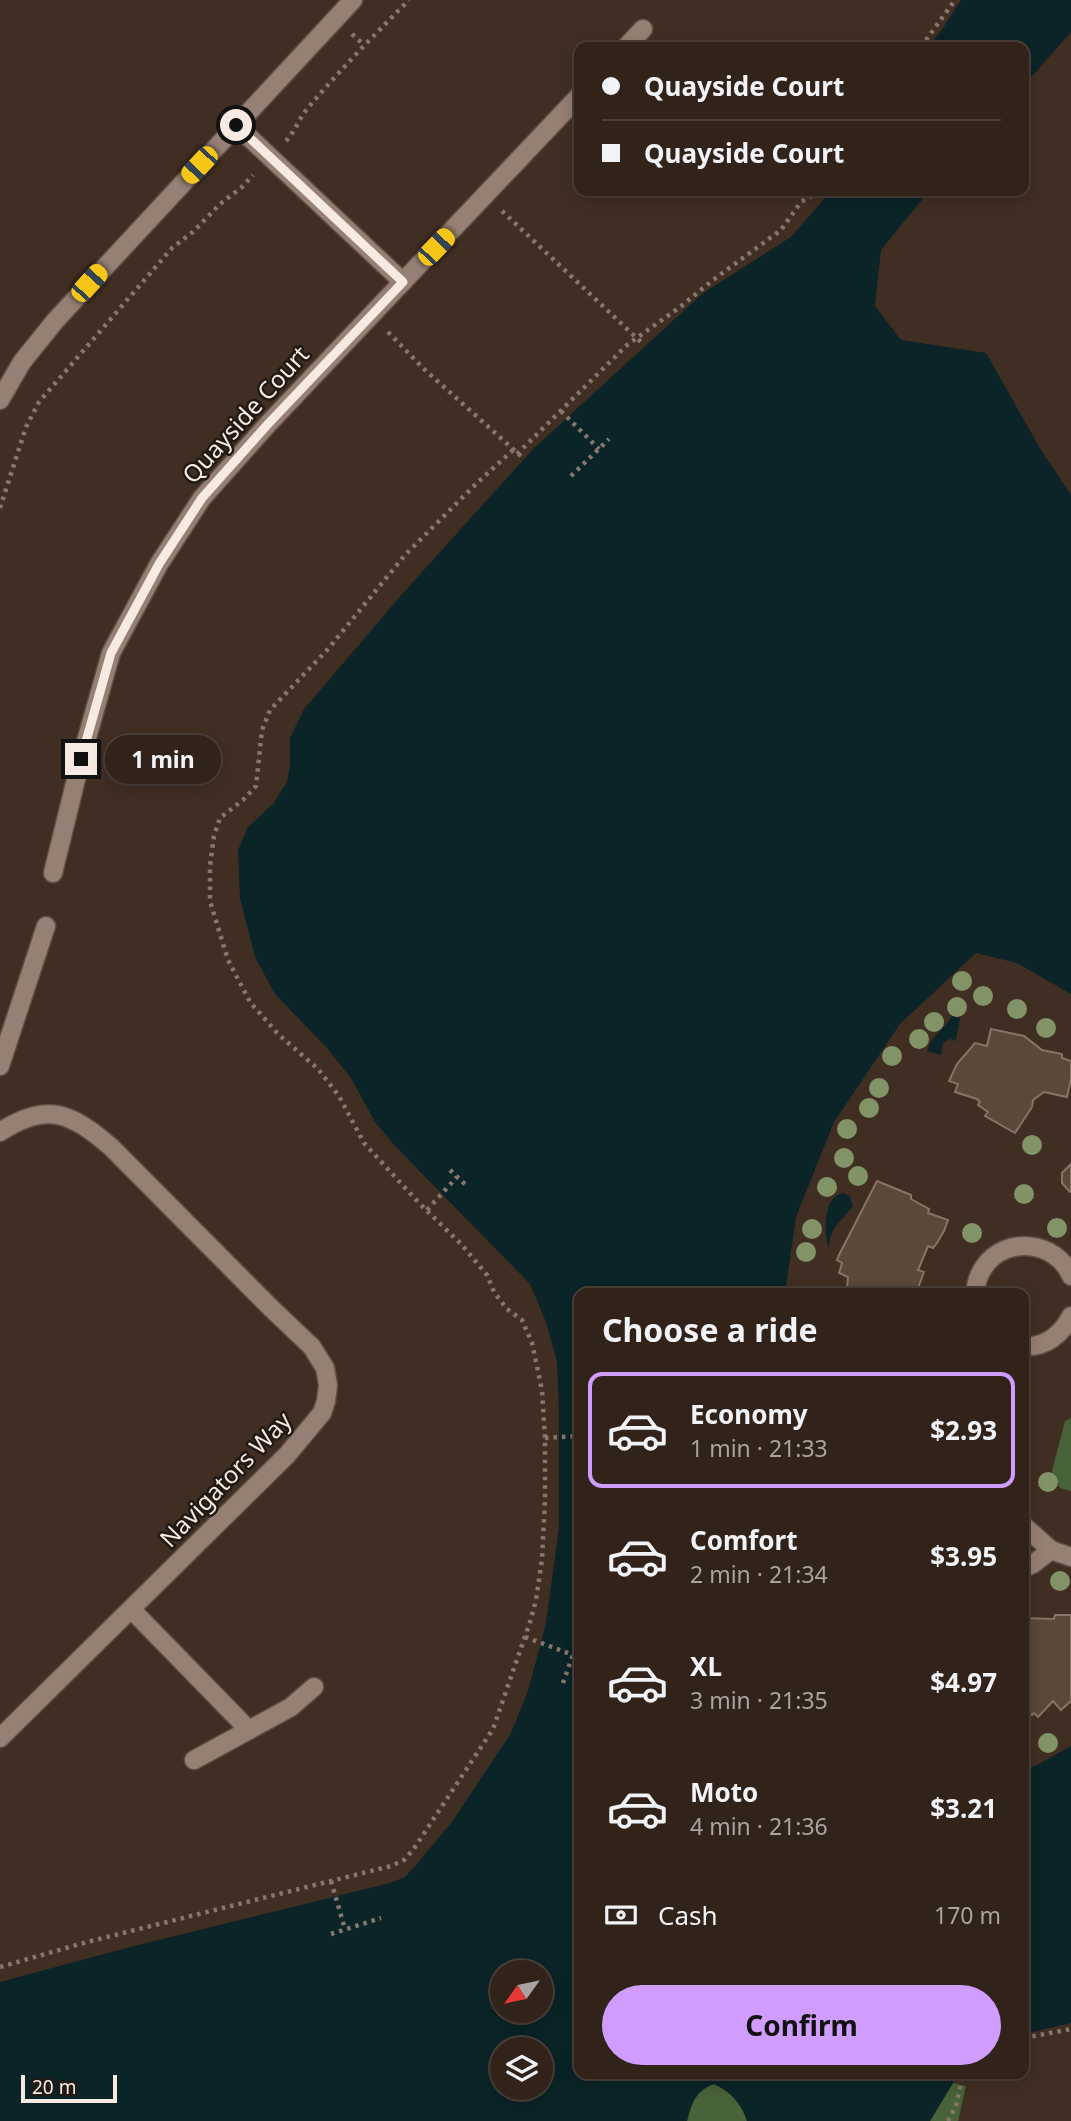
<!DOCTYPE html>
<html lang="en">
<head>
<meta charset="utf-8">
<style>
	:root { --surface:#31221a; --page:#392a23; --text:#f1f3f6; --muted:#a8a4a2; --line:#4c3f39; --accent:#d09dfe }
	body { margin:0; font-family:"Noto Sans",sans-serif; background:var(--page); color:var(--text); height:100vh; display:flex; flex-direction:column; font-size:26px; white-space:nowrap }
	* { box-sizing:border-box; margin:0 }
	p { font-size:23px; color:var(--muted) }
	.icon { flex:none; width:38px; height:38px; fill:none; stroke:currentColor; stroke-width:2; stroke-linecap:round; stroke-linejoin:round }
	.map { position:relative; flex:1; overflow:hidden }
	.details { position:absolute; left:574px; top:1288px; width:455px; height:791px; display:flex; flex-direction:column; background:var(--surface); border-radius:14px; box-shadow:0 4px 18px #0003,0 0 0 2px var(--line) }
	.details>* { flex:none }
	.hud { position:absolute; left:574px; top:42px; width:455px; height:154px; border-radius:14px; box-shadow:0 4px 18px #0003,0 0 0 2px var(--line); display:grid; align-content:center; height:154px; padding:0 28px; background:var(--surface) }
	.needle { width:46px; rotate:237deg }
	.tools { position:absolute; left:490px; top:1960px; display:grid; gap:14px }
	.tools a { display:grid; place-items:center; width:63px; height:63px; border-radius:50%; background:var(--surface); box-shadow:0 4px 18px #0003,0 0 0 2px var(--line); font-size:35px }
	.scale { position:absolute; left:21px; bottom:18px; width:96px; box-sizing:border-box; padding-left:7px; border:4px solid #f7eae3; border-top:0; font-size:19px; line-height:24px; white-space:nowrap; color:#f7eae3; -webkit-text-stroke:5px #211913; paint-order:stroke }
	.end { position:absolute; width:32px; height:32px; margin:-16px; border:9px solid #f7eae3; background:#111; box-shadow:0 0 0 4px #111 }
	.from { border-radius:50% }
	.bubble { position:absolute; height:49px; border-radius:24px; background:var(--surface); box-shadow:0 4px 18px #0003,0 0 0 2px var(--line); font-size:23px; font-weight:700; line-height:49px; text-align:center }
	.car { position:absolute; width:21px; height:42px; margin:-21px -10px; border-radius:9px; box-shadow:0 0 5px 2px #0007; background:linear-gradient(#f5c518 24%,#345 0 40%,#f5c518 0 76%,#345 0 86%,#f5c518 0) }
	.hud b { display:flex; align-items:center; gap:24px; height:66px; font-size:26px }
	.hud b+b { border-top:2px solid var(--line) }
	.hud i { width:18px; height:18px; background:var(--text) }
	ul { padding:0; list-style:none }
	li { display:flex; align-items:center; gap:21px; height:116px; margin:0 14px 10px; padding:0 14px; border:4px solid transparent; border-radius:14px }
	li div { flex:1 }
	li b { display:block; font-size:26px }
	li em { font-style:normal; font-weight:700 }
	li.on { border-color:var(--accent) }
	li>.icon { width:63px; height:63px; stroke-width:1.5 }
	h2 { padding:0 28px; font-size:32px; line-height:84px }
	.pay { display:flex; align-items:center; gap:18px; height:77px; padding:0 28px; font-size:26px }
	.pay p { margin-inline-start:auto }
	.primary-button { display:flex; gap:14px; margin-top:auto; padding:14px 28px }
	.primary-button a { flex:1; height:80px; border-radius:42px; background:var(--accent); color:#111; font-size:28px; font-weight:700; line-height:80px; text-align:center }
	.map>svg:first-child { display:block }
</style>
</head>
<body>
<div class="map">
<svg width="1071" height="2121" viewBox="0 0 1071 2121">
	<rect width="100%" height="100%" fill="#412e23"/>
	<g fill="#486239">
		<polygon points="1071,1418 1071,1491 1060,1488 1052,1471 1065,1421"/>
		<polygon points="953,2083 966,2086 958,2121 930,2121"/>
		<path d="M 714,2084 C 730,2091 742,2104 747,2121 L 687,2121 C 692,2102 695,2091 714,2084 Z"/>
	</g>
	<g fill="#0a2427" fill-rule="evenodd">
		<polygon points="961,0 1071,0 1071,32 1024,85 1024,47 928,47 941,31"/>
		<path d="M 831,191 L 929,191 L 881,250 L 875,306 L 901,340 L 986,353 L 1041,450 L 1071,495 L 1071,994 L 1017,963 L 976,953 L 900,1024 L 834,1122 L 796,1217 L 785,1293 L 579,1293 L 579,2074 L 955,2074 L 953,2083 L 930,2121 L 747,2121 C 742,2104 730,2091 714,2084 C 695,2091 692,2103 687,2121 L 0,2121 L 0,1982 L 134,1946 L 390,1883 L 405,1877 L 415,1866 L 452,1822 L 511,1733 L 528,1691 L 546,1623 L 559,1527 L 559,1409 L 557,1362 L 546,1322 L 530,1284 L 396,1147 L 375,1122 L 351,1078 L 326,1047 L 275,994 L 255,957 L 240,898 L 238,850 L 248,827 L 273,804 L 287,782 L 290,765 L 290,738 L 304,709 L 404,592 L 533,449 L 702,294 L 791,237 ZM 541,1972 L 541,2011 L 502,2011 L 502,1972 ZM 541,2049 L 541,2088 L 502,2088 L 502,2049 Z"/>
		<path d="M 952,1016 L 960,1018 L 956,1041 L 950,1039 L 943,1043 L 941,1055 L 927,1051 C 931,1036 944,1029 952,1016 Z"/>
		<path d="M 844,1193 L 850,1196 L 853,1206 C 841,1222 830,1226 829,1248 C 823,1233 823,1195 844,1193 Z"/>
		<polygon points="1071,1746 1071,2023 1024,2034 1024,1770 1037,1765"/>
	</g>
	<g fill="#5b483b" stroke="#887365" stroke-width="2">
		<polygon points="991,1029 1024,1036 1042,1050 1062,1054 1062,1058 1071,1061 1071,1079 1067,1097 1044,1092 1033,1100 1032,1107 1015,1133 985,1116 988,1112 978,1105 980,1102 977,1099 955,1092 958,1084 949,1081 957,1064 975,1043 987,1046"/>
		<polygon points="1071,1164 1071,1192 1070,1192 1062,1183 1062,1173"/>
		<polygon points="877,1181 911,1195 911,1199 929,1209 928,1213 948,1220 944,1231 937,1243 933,1248 928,1246 918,1270 924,1272 916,1293 877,1293 847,1287 848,1277 839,1273 842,1263 837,1260 839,1255"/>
		<polygon points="1055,1615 1071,1615 1071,1701 1061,1710 1053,1701 1038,1717 1034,1713 1032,1715 1024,1707 1025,1705 1024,1699 1029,1693 1030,1686 1024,1679 1024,1618 1054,1619"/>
	</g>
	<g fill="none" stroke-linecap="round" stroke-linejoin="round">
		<g stroke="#5d4d43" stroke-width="21">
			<g id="minor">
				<polyline points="626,47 643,29"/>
				<polyline points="236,125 403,282"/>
				<polyline points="0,400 22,362 55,321 353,0"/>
				<polyline points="53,873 81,759 111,653 159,564 202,498 268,424 579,96"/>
				<polyline points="0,1066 46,926"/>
				<path d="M 0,1132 C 47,1101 71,1113 111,1147 L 270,1307 L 312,1347 L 325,1368 L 328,1385 L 326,1401 L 322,1413 L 287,1455 L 0,1738"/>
				<path d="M 975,1293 C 976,1284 978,1275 984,1267 C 1005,1235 1057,1241 1071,1276"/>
				<path d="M 1024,1346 C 1045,1348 1062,1334 1071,1316"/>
				<polyline points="1024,1526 1051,1550 1071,1557"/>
				<polyline points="1024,1568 1033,1564 1051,1550"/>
				<polyline points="132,1610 249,1730"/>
				<polyline points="194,1760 291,1707 314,1687"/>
			</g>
		</g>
		<g stroke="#87766d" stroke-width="4.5" stroke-dasharray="3.5 5" stroke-linecap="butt">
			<polyline points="352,34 364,45"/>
			<polyline points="921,47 955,0"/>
			<path d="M 286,141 C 295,131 299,119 307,109 C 339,71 374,35 409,0"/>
			<polyline points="502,211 642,343"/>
			<polyline points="388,332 424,369 523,458"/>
			<polyline points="561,411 599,449"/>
			<polyline points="517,454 627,345 680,307 713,280 781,230 801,202 820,191"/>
			<polyline points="571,476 609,439"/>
			<polyline points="0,508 26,427 39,402 172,248 194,231 220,204 242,187 253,175"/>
			<polyline points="450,1170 468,1187"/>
			<polyline points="427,1210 457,1177"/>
			<polyline points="545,1438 579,1436"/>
			<polyline points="525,1637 573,1655"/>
			<polyline points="563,1683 577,1643"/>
			<polyline points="331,1881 345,1929"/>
			<polyline points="331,1934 381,1918"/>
			<polyline points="0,1967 87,1942 391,1866 404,1860 413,1850 493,1729 530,1622 536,1600 542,1559 545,1500 545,1438 542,1390 532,1343 522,1320 507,1309 494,1292 487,1275 461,1244 419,1203 364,1143 339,1096 318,1069 278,1034 250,1002 228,960 210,901 210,866 214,836 220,818 243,800 256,786 262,730 270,710 328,649 405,555 476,484 513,450"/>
			<polyline points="1024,2038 1071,2029"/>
			<polyline points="948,2121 956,2106 963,2074"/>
		</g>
		<use href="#minor" stroke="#968073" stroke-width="18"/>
	</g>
	<g fill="#829467">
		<circle cx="962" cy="981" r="10"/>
		<circle cx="983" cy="996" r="10"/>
		<circle cx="957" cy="1007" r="10"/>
		<circle cx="1017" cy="1009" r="10"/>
		<circle cx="934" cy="1022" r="10"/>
		<circle cx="1046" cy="1028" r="10"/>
		<circle cx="919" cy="1039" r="10"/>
		<circle cx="892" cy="1056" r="10"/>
		<circle cx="879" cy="1088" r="10"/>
		<circle cx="869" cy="1108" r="10"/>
		<circle cx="847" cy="1129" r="10"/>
		<circle cx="1032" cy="1145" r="10"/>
		<circle cx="844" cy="1158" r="10"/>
		<circle cx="858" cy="1176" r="10"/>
		<circle cx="827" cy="1187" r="10"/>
		<circle cx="1024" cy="1194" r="10"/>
		<circle cx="1057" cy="1228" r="10"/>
		<circle cx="812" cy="1229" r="10"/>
		<circle cx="972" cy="1233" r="10"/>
		<circle cx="806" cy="1252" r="10"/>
		<circle cx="1048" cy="1482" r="10"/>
		<circle cx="1060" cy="1581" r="10"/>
		<circle cx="1048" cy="1743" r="10"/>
	</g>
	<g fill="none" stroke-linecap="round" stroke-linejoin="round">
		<polyline stroke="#f7eae3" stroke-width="9" points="81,759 111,653 159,564 202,498 268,424 403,282 236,125"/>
	</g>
	<g text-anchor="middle" stroke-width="5" stroke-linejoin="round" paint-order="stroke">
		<g font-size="24" fill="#f7eae3" stroke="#211913">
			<text transform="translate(246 415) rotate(-48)" y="8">Quayside Court</text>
			<text transform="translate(226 1480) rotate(-46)" y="8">Navigators Way</text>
		</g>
	</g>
</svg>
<div class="tools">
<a><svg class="needle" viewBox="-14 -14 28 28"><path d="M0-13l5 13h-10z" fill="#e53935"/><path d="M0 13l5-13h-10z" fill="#a8a4a2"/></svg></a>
<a><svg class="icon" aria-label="layers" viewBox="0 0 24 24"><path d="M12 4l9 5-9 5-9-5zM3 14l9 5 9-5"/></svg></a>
</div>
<div class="scale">20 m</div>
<i class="end from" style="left:236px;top:125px"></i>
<i class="end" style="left:81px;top:759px"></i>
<div class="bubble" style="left:105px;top:735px;width:116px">1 min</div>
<i class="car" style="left:199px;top:165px;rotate:223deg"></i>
<i class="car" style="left:436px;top:247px;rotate:44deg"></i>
<i class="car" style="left:89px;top:283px;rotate:42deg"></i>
<div class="hud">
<b><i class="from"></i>Quayside Court</b>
<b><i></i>Quayside Court</b>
</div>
<section class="details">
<h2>Choose a ride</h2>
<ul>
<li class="on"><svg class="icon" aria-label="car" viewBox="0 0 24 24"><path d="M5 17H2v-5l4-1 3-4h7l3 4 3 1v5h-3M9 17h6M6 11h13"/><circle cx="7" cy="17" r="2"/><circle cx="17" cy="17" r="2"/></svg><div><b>Economy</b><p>1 min · 21:33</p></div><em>$2.93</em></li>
<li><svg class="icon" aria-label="car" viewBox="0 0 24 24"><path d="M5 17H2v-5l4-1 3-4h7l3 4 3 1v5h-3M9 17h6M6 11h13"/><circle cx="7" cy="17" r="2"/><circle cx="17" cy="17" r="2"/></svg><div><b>Comfort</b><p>2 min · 21:34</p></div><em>$3.95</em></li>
<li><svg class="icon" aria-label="car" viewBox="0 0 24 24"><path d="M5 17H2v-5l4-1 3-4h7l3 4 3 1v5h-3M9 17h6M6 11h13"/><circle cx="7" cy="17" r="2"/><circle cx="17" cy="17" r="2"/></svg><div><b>XL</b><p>3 min · 21:35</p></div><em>$4.97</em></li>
<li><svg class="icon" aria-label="car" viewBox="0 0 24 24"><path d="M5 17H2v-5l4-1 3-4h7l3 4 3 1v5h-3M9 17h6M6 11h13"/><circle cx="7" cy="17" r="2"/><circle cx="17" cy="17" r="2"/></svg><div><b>Moto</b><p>4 min · 21:36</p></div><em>$3.21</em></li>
</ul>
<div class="pay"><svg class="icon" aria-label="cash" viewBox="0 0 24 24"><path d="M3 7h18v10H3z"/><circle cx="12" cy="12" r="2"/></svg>Cash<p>170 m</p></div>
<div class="primary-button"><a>Confirm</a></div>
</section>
</div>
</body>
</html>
